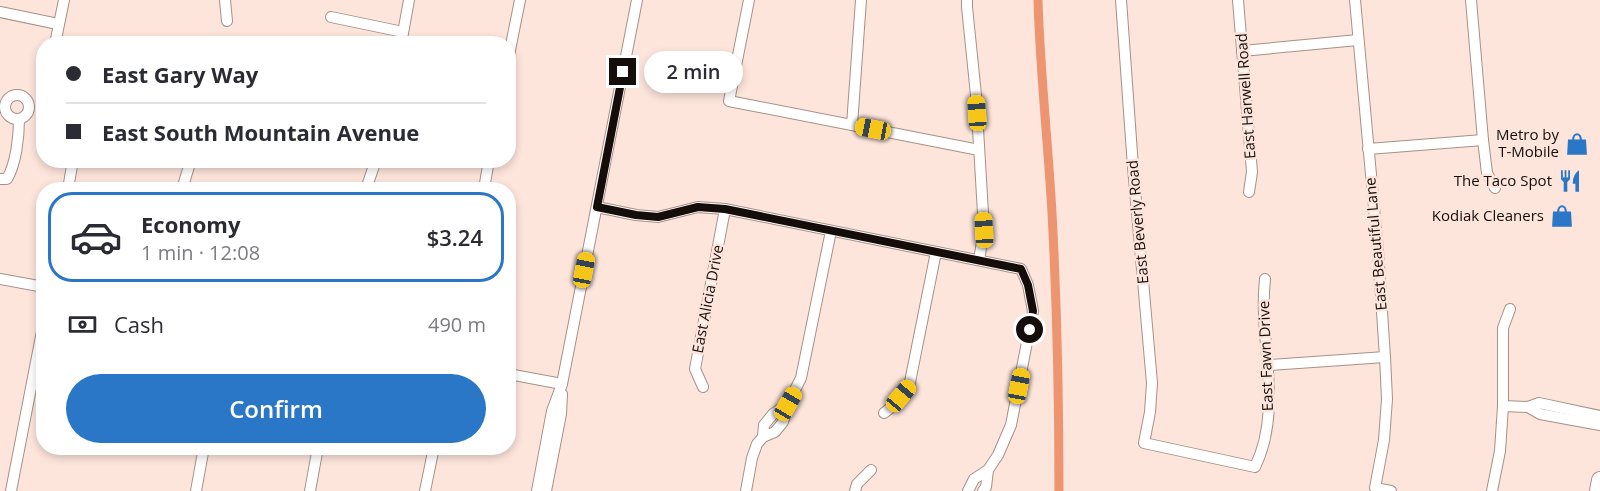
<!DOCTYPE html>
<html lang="en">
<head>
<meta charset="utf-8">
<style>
	:root { --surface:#fff; --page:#f7f7f7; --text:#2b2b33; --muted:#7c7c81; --line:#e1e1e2; --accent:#2b77c7 }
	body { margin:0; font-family:"Open Sans",sans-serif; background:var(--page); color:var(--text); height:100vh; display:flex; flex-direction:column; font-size:22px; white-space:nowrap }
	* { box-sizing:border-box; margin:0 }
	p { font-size:20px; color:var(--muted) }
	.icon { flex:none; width:33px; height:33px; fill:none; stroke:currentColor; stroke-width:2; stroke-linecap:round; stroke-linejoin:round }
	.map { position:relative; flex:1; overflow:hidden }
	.side { position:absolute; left:36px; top:182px; width:480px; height:273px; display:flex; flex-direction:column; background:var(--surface); border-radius:24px; box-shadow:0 3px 9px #0003 }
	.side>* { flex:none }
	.guide { position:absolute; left:36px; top:36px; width:480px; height:132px; border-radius:24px; box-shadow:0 3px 9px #0003; display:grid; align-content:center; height:132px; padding:0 30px; background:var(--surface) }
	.end { position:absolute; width:27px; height:27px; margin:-14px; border:8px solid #140d0a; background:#fff; box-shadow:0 0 0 3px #fff }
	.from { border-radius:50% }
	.bubble { position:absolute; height:42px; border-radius:21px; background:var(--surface); box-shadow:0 3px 9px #0003; font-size:20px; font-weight:600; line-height:42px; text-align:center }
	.car { position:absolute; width:18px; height:36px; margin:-18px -9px; border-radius:8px; box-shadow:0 0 4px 2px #0007; background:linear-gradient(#f5c518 24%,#345 0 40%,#f5c518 0 76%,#345 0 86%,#f5c518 0) }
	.guide b { display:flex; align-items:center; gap:21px; height:57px; font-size:22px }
	.guide b+b { border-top:2px solid var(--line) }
	.guide i { width:15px; height:15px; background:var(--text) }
	ul { padding:10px 0 0; list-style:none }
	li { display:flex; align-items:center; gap:18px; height:90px; margin:0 12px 9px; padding:0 18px; border:3px solid transparent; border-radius:24px }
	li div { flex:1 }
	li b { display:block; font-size:22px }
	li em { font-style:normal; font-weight:600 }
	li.active { border-color:var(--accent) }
	li>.icon { width:54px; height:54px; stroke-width:1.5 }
	.pay { display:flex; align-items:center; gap:15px; height:66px; padding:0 30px; font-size:22px }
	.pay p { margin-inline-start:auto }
	.action { display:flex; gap:12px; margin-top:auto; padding:12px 30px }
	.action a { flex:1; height:69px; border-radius:36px; background:var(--accent); color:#fff; font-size:24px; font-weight:600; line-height:69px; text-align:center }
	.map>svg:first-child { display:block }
</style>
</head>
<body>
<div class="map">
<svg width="1600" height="491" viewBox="0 0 1600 491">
	<rect width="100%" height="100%" fill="#fde5db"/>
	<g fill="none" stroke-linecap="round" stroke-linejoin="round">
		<path stroke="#ed9470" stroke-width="9" d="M 1038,0 C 1040,71 1048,142 1052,213 C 1057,306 1059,398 1059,491"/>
		<g stroke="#a79087" stroke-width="12">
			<g id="street">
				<polyline points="225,0 227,21"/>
				<polyline points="749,0 729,101 979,150"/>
				<polyline points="967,0 967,7 976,95 984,230 979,260"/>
				<path d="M 1121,0 L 1133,167 L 1152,383 L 1150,412 L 1144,443 L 1255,467 C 1284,407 1258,341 1265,279"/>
				<polyline points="1238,0 1252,172 1249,192"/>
				<polyline points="1355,0 1378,251 1385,357 1387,399 1384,440 1375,488 1391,491"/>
				<polyline points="1471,0 1483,140 1487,173 1495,188"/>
				<polyline points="0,12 58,24"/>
				<polyline points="331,17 403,32"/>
				<polyline points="55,44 64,0"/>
				<polyline points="401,44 409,0"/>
				<polyline points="1242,51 1358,40"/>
				<polyline points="508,60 520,0"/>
				<circle cx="17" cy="107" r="12"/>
				<polyline points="852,125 861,0"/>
				<polyline points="1368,149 1483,140"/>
				<path d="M 0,179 L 7,179 C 16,164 19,137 19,119"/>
				<polyline points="68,189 73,160"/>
				<polyline points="182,189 191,160"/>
				<polyline points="366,189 376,160"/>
				<polyline points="484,189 489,160"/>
				<polyline points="597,207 636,215 658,217 698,207 725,209 1021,269 1028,285 1033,311 1011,425 998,455 988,470 974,479 968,491"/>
				<polyline points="0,279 44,287"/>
				<polyline points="1269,365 1385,357"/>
				<polyline points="508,374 562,384"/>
				<polyline points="703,387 695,369 725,209"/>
				<polyline points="1503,406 1528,407 1539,403 1600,416"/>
				<polyline points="1528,407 1540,414 1600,425"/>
				<polyline points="884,413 893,406 909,387 936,252"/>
				<polyline points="763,437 764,425 773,414 788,404"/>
				<polyline points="11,491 44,321"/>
				<polyline points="196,491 204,447"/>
				<polyline points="310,491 318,447"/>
				<polyline points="425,491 434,447"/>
				<polyline points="537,491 552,411 562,384 637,0"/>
				<polyline points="546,491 561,414 562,394"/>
				<polyline points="746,491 752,458 757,444 763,437 775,432 783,422 788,404 801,378 831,231"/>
				<polyline points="855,491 857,484 871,470"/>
				<polyline points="983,491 986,487 988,470"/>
				<polyline points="1492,491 1500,451 1503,406 1503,328 1510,309"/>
			</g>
		</g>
		<g stroke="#a79087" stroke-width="18">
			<polyline id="primary" points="1598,491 1600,480"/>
		</g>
		<use href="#street" stroke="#fff" stroke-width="10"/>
		<use href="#primary" stroke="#fff" stroke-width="16"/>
	</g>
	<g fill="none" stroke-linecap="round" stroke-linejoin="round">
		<polyline stroke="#140d0a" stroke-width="8" points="623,72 597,207 636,215 658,217 698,207 725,209 1021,269 1028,285 1033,311 1030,330"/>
	</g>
	<defs>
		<g id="shop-bare" transform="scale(1.8)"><path d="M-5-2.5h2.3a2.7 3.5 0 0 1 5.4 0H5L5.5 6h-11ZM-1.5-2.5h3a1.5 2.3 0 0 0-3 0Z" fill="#2b77c7" stroke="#fde5db" stroke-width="2.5" paint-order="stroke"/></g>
		<g id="restaurant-bare" transform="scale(1.8)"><path d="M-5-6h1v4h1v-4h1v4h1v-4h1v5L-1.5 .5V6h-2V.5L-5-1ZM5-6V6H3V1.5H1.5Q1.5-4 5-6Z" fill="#2b77c7" stroke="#fde5db" stroke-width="2.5" paint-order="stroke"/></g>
	</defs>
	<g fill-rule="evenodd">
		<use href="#shop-bare" x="1577" y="144"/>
		<use href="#restaurant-bare" x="1570" y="181"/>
		<use href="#shop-bare" x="1562" y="216"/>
	</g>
	<g text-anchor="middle" stroke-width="5" stroke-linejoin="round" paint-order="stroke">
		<g font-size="15" fill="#140d0a" stroke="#fde5db">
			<text transform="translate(1246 96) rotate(-94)" y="5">East Harwell Road</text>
			<text transform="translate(1138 222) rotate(-95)" y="5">East Beverly Road</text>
			<text transform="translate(1376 244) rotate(-95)" y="5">East Beautiful Lane</text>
			<text transform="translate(708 299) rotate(-79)" y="5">East Alicia Drive</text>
			<text transform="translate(1266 356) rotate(-92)" y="5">East Fawn Drive</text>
		</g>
		<g font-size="15" fill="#140d0a" stroke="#fde5db" text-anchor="end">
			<text x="1559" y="140">Metro by<tspan x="1559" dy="17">T-Mobile</tspan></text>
			<text x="1552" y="186">The Taco Spot</text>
			<text x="1544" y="221">Kodiak Cleaners</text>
		</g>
	</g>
</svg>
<i class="end from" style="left:1030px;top:330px"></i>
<i class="end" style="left:623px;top:72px"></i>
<div class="bubble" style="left:644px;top:51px;width:99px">2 min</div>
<i class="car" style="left:977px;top:113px;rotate:356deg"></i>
<i class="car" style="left:873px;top:129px;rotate:281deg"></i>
<i class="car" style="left:984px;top:230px;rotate:357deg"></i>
<i class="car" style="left:584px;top:270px;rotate:11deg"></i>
<i class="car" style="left:1019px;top:386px;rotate:11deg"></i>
<i class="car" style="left:901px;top:396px;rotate:40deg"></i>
<i class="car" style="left:788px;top:404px;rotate:30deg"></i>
<div class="guide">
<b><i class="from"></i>East Gary Way</b>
<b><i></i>East South Mountain Avenue</b>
</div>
<section class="side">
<ul>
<li class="active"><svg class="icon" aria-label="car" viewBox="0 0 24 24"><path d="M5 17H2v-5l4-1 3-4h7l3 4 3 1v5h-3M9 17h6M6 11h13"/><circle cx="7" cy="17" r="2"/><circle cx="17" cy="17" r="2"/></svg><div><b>Economy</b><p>1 min · 12:08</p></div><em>$3.24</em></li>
</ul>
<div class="pay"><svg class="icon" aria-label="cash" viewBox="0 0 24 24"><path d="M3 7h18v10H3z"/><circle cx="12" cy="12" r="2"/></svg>Cash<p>490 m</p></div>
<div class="action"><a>Confirm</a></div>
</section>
</div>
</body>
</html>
